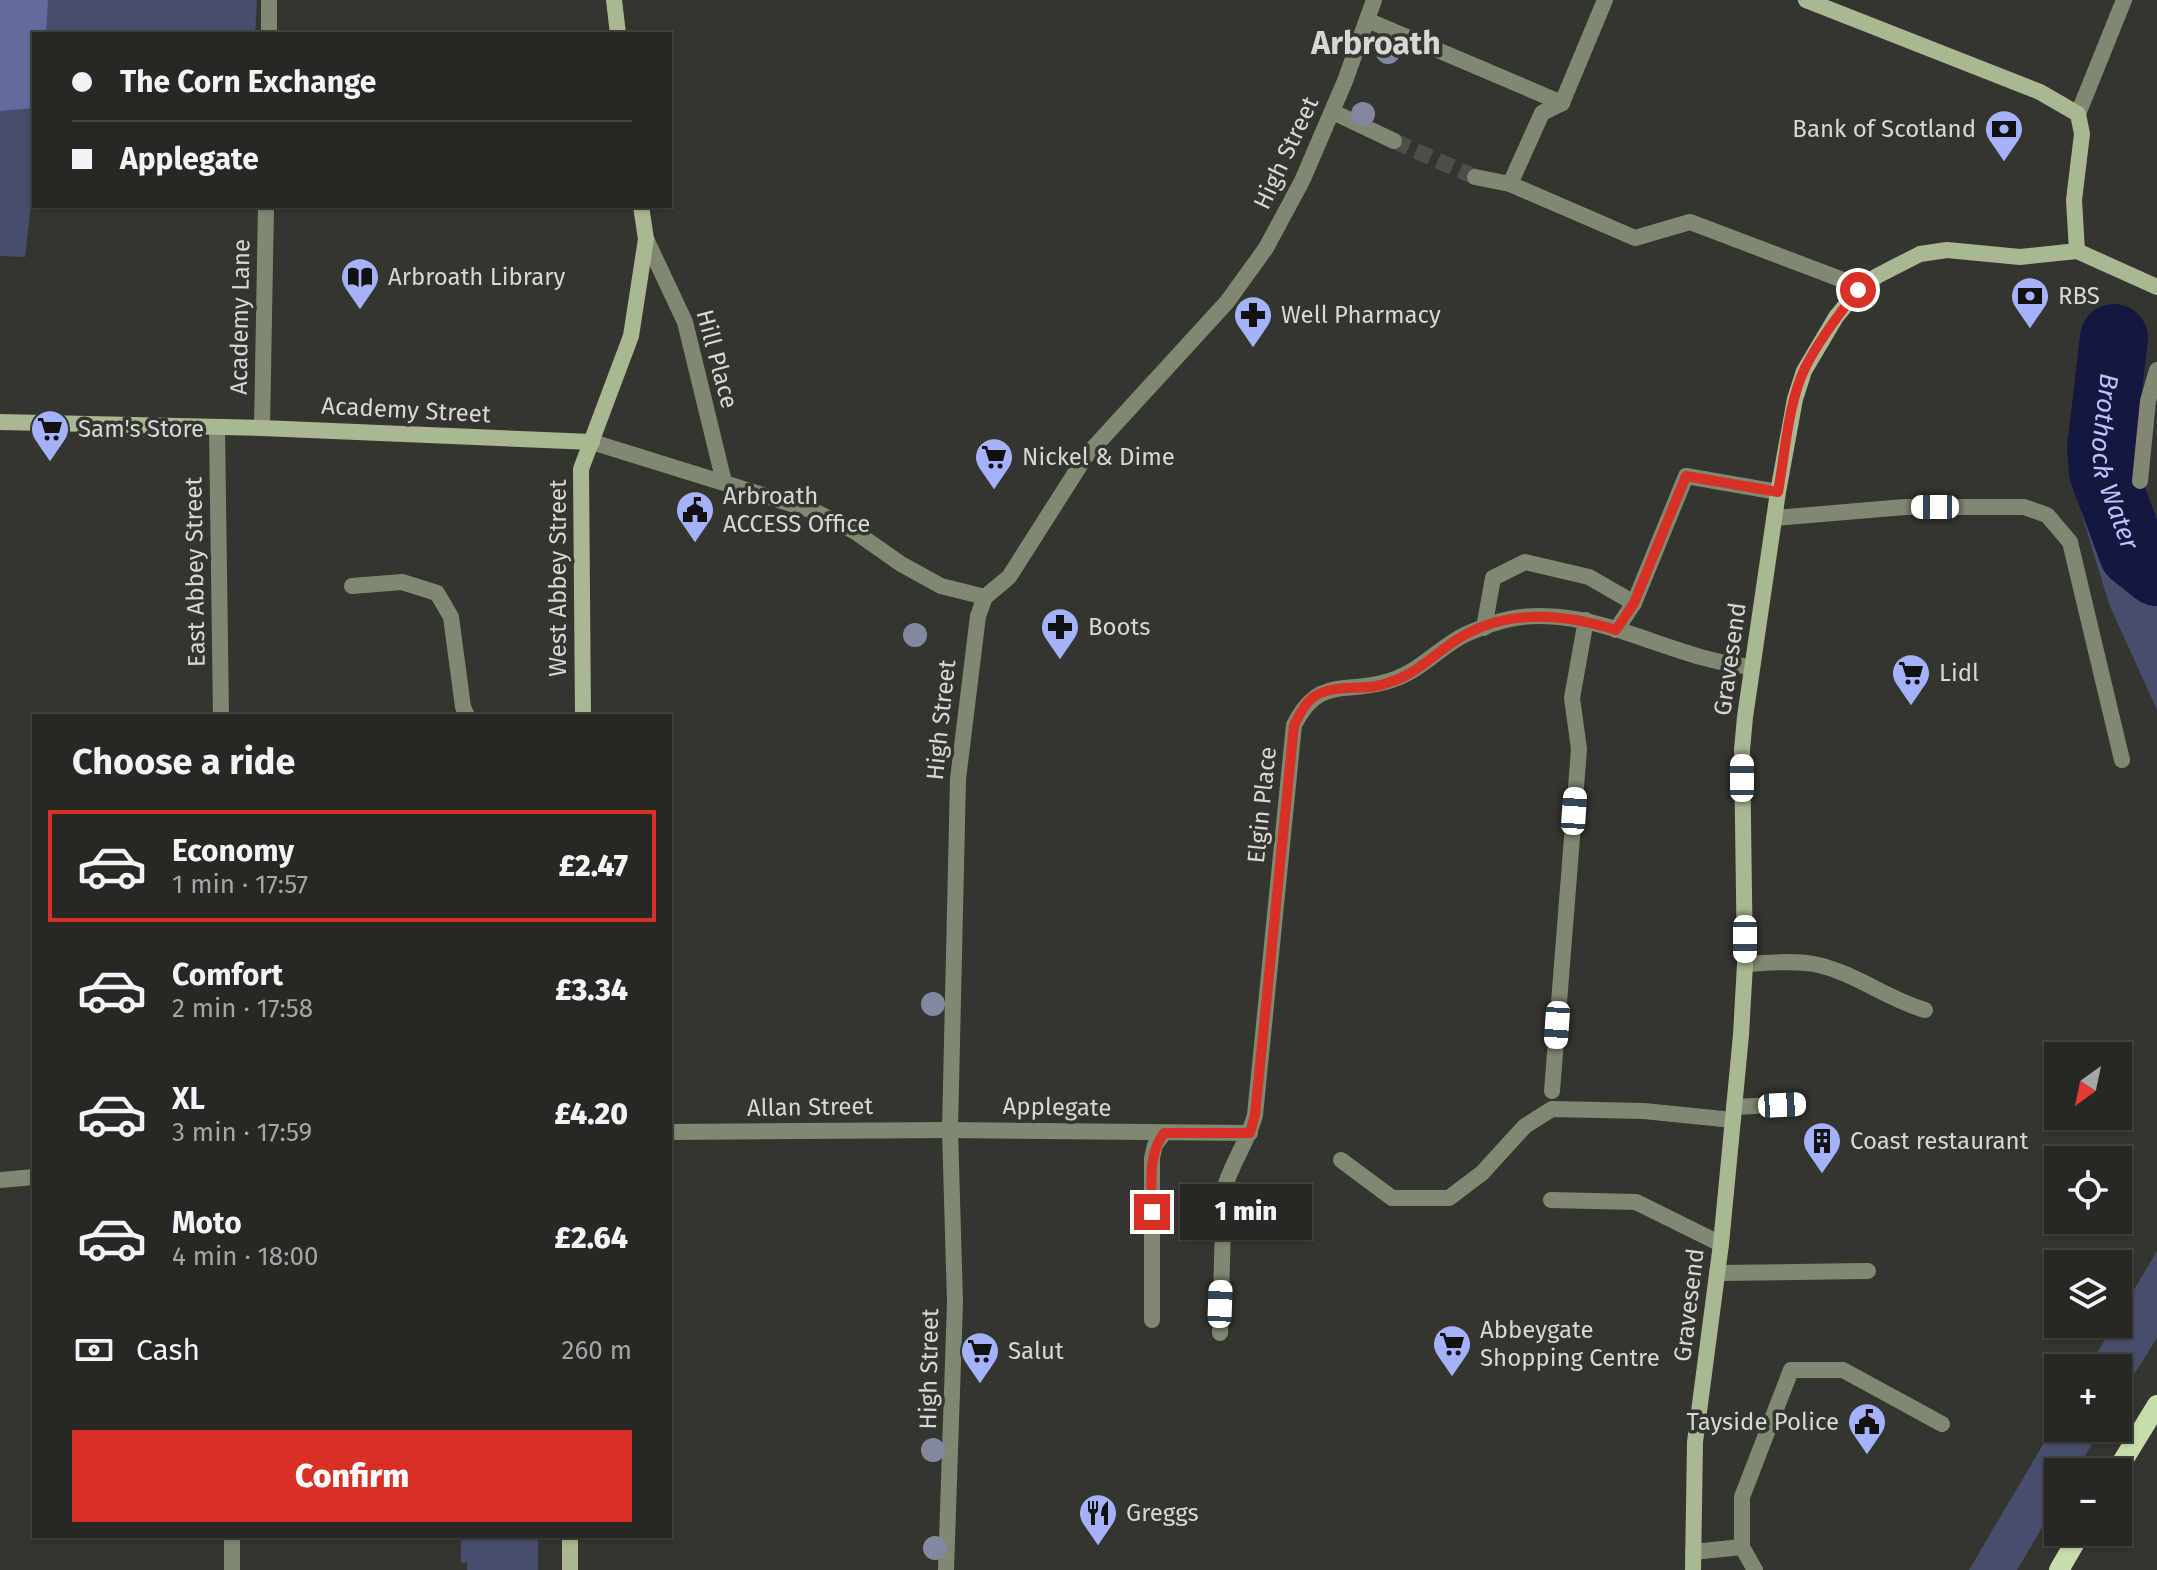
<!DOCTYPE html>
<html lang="en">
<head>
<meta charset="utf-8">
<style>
	:root { --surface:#262823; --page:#323430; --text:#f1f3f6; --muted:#a4a6a6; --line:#424441; --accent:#d93025 }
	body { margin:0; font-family:"Fira Sans",sans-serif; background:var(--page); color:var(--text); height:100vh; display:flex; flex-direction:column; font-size:30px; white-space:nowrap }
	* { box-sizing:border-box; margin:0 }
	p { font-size:26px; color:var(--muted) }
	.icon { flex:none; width:44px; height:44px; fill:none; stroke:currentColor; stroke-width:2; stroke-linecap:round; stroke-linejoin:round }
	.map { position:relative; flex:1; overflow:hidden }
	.panel { position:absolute; left:32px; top:714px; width:640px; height:824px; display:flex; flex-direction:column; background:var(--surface); border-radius:0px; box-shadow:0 2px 6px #0004,0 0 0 2px var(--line) }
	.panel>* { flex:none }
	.hud { position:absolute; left:32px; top:32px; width:640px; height:176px; border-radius:0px; box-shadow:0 2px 6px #0004,0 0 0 2px var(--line); display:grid; align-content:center; height:176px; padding:0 40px; background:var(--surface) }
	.needle { width:52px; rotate:213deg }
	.buttons { position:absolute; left:2044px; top:1042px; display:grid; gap:16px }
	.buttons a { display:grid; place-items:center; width:88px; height:88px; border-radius:0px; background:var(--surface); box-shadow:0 2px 6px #0004,0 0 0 2px var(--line); font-size:40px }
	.end { position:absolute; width:36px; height:36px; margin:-18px; border:10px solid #d93025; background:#fff; box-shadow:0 0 0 4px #fff }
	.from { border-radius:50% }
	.bubble { position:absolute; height:56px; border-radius:0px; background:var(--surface); box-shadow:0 2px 6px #0004,0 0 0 2px var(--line); font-size:26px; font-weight:800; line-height:56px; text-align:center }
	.car { position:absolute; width:24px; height:48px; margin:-24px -12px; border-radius:10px; box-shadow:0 0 6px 2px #0007; background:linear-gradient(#fff 24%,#345 0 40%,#fff 0 76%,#345 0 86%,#fff 0) }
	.hud b { display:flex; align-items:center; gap:28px; height:76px; font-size:30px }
	.hud b+b { border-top:2px solid var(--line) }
	.hud i { width:20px; height:20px; background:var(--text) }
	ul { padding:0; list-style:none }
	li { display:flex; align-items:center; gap:24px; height:112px; margin:0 16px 12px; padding:0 24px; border:4px solid transparent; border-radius:0px }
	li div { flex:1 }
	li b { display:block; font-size:30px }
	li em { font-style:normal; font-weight:800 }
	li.active { border-color:var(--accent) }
	li>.icon { width:72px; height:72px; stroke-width:1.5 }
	h2 { padding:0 40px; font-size:36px; line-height:96px }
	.pay { display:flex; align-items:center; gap:20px; height:88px; padding:0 40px; font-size:30px }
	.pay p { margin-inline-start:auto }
	.cta { display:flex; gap:16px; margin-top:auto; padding:16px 40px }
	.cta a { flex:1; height:92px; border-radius:0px; background:var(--accent); color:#fff; font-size:32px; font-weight:800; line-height:92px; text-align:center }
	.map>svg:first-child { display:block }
</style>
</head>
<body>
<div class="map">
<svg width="2157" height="1570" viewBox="0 0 2157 1570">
	<rect width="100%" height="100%" fill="#33362f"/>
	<g fill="#484d6c">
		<polygon points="0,0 257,0 255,34 34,34 34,177 25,257 0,256"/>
		<polygon points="2093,511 2120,572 2157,604 2157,710 2109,604 2081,512"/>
		<polygon points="2157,1251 2157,1338 2118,1400 2118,1368 2088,1368 2114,1324 2118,1324 2118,1317"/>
		<polygon points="2058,1419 2058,1428 2102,1428 2075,1472 2058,1472 2058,1501 2017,1570 1969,1570"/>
		<polygon points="461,1536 538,1536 538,1570 467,1570 467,1562 461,1563"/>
	</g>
	<polygon fill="#636a9e" points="0,0 48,0 46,34 34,34 34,108 0,111"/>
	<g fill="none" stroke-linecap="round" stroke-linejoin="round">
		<path stroke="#151642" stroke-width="68" id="s1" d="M 2114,338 L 2101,448 L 2103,472 L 2133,553 L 2157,572"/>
		<polyline stroke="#4c4e48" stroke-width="16" stroke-dasharray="16 8" stroke-linecap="butt" points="1394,141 1475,177"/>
		<g stroke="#7f8971" stroke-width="16">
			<polyline points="2140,481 2148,401 2157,370"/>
			<polyline points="1774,518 1905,507 2024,507 2047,515 2070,542 2122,760"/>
			<polyline points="352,586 402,582 437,593 451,617 463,707 467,716"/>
			<polyline points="1484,628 1493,578 1525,562 1589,577 1634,603"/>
			<polyline points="1616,630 1634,603 1686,476 1778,492"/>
			<path d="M 1745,964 C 1767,963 1793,960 1814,964 C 1854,972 1887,999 1925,1010"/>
			<polyline points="1552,1091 1579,749 1572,698 1586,620"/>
			<polyline points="1341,1160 1392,1198 1449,1198 1482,1173 1525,1126 1552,1109 1644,1111 1733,1120"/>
			<polyline points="1551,1200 1636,1202 1721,1244"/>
			<polyline points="1717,1273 1868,1271"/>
			<polyline points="1152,1320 1152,1158 1155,1145 1164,1133"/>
			<polyline points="1693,1552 1742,1547"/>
			<polyline points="1755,1570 1742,1547 1742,1497 1791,1370 1843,1370 1942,1424"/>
		</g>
		<g stroke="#7f8971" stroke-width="16">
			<polyline points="1367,20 1562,103"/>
			<polyline points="269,34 269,0"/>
			<polyline points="1562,103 1605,0"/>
			<polyline points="1333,112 1394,141"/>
			<polyline points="2078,114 2124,0"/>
			<polyline points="1475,177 1510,184 1635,238 1690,222 1843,280"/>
			<polyline points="1510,184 1542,113 1562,103"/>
			<polyline points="646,239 685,322 724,482"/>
			<polyline points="217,427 221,716"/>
			<polyline points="262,428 266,206"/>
			<polyline points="592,442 814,511 854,531 901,564 941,586 985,597"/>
			<polyline points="1734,1107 1798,1104"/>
			<polyline points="670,1132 950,1130 1250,1133"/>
			<polyline points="0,1180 34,1177"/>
			<path d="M 1220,1333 L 1224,1190 C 1231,1163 1248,1142 1255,1115 L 1294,725 C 1320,673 1347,696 1392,680 C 1420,671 1439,648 1464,635 C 1473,631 1483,627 1492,624 C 1579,593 1666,660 1752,667"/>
			<polyline points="232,1536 232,1570"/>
			<polyline points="946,1570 955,1302 950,1130 958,779 978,616 985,597 1009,577 1086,456 1227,302 1266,248 1302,181 1345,81 1374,0"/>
		</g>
		<g stroke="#a9b892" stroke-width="16">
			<polyline points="614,0 618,34"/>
			<polyline points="1806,0 2040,92 2078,114 2082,134 2074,200 2077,251 2157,287"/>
			<polyline points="0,422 262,428 592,442"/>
			<polyline points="583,716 581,469 631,336 646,239 641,206"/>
			<polyline points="570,1570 570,1536"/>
			<polyline points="1693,1570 1695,1442 1721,1244 1741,1035 1745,964 1742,750 1745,717 1778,492 1795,399 1804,371 1836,317 1858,290 1877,276 1920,254 1947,250 2020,257 2077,251"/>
		</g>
		<g stroke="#c9ddab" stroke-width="20">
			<polyline points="2116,1472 2157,1405"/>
			<polyline points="2059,1570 2081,1532"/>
		</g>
	</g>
	<g fill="#8388a0">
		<circle cx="1388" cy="52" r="12"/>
		<circle cx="1363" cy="114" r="12"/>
		<circle cx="915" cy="635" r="12"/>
		<circle cx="933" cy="1004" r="12"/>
		<circle cx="933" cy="1450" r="12"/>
		<circle cx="935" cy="1548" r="12"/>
	</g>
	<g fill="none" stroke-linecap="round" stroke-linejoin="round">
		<path stroke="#d93025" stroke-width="10" d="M 1152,1212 C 1152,1185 1147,1156 1164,1133 L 1250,1133 L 1255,1115 L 1294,725 C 1299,716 1303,706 1311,699 C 1328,684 1356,690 1376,686 C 1385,684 1397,680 1405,676 C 1425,666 1442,648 1461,637 C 1509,608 1565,614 1616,630 L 1634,603 L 1686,476 L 1778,492 C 1785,454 1788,403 1805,368 C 1819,340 1838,315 1858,290"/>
	</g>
	<defs>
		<g id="bank-pin" transform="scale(2)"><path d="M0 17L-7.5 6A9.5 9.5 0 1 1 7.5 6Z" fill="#a6b1fc" stroke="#33362f"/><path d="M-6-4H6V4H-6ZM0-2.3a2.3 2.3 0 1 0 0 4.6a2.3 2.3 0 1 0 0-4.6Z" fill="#111"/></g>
		<g id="library-pin" transform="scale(2)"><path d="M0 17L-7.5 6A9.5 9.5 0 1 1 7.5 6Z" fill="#a6b1fc" stroke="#33362f"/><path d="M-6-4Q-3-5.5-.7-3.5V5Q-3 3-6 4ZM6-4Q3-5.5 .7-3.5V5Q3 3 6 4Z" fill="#111"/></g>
		<g id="pharmacy-pin" transform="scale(2)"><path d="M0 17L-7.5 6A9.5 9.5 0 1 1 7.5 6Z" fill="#a6b1fc" stroke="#33362f"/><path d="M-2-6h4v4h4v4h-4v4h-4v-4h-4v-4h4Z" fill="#111"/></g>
		<g id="supermarket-pin" transform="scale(2)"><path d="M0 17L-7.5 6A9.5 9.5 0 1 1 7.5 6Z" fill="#a6b1fc" stroke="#33362f"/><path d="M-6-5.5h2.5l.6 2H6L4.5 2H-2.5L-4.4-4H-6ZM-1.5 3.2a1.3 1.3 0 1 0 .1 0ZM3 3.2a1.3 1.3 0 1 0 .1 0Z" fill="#111"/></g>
		<g id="civic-pin" transform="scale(2)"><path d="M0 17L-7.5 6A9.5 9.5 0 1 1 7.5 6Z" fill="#a6b1fc" stroke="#33362f"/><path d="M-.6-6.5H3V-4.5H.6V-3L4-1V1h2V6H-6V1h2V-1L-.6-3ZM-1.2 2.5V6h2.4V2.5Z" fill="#111"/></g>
		<g id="building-pin" transform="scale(2)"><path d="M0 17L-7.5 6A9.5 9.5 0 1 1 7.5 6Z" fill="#a6b1fc" stroke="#33362f"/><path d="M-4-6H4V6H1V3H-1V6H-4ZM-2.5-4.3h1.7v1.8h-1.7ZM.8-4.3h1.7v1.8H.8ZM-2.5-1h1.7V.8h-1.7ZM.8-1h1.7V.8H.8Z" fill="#111"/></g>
		<g id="restaurant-pin" transform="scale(2)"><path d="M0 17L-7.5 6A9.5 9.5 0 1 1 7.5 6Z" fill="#a6b1fc" stroke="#33362f"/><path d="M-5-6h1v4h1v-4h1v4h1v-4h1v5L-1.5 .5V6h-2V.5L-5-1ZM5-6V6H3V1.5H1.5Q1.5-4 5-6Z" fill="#111"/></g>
	</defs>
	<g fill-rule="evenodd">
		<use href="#bank-pin" x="2004" y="129"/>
		<use href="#library-pin" x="360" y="277"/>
		<use href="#bank-pin" x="2030" y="296"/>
		<use href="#pharmacy-pin" x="1253" y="315"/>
		<use href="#supermarket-pin" x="50" y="429"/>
		<use href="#supermarket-pin" x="994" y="457"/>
		<use href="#civic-pin" x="695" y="510"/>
		<use href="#pharmacy-pin" x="1060" y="627"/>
		<use href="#supermarket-pin" x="1911" y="673"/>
		<use href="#building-pin" x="1822" y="1141"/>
		<use href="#supermarket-pin" x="1452" y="1344"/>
		<use href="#supermarket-pin" x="980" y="1351"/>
		<use href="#civic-pin" x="1867" y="1422"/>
		<use href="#restaurant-pin" x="1098" y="1513"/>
	</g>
	<g text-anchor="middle" stroke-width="7" stroke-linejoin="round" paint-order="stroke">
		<g font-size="24" fill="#d7d8d4" stroke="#33362f" text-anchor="start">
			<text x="1976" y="137" text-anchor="end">Bank of Scotland</text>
			<text x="388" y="285">Arbroath Library</text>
			<text x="2058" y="304">RBS</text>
			<text x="1281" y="323">Well Pharmacy</text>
			<text x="78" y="437">Sam's Store</text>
			<text x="1022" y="465">Nickel &amp; Dime</text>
			<text x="723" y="504">Arbroath<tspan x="723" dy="28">ACCESS Office</tspan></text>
			<text x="1088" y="635">Boots</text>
			<text x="1939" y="681">Lidl</text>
			<text x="1850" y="1149">Coast restaurant</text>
			<text x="1480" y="1338">Abbeygate<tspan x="1480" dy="28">Shopping Centre</tspan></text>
			<text x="1008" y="1359">Salut</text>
			<text x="1839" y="1430" text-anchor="end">Tayside Police</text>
			<text x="1126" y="1521">Greggs</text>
		</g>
		<g font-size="24" fill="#d7d8d4" stroke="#33362f">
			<text transform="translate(1286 153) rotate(-65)" y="8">High Street</text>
			<text transform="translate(240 317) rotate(-89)" y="8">Academy Lane</text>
			<text transform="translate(717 359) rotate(75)" y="8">Hill Place</text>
			<text transform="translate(406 410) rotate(3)" y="8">Academy Street</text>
			<text transform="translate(195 572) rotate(-91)" y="8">East Abbey Street</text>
			<text transform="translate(558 578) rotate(-90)" y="8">West Abbey Street</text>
			<text transform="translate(1730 659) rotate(-82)" y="8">Gravesend</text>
			<text transform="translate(941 720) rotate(-84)" y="8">High Street</text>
			<text transform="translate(1262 805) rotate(-84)" y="8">Elgin Place</text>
			<text transform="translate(810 1107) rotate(-1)" y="8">Allan Street</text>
			<text transform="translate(1057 1107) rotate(1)" y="8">Applegate</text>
			<text transform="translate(1689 1305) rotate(-83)" y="8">Gravesend</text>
			<text transform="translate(929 1369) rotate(-89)" y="8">High Street</text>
		</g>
		<g font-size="26" font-style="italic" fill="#bcc4f4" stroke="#33362f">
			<text dy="9" stroke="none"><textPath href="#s1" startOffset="126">Brothock Water</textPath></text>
		</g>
		<g font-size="32" font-weight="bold" fill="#d7d8d4" stroke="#33362f">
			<text x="1376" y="54">Arbroath</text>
		</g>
	</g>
</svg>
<div class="buttons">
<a><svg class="needle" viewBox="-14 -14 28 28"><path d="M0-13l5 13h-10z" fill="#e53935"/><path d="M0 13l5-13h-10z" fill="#a4a6a6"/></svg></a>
<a><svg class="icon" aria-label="locate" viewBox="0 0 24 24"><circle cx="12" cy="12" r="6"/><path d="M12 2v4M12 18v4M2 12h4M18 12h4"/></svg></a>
<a><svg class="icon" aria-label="layers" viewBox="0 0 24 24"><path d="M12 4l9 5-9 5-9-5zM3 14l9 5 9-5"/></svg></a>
<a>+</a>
<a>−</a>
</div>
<i class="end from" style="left:1858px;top:290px"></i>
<i class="end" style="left:1152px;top:1212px"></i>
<div class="bubble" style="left:1180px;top:1184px;width:132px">1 min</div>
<i class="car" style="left:1935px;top:507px;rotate:270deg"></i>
<i class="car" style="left:1742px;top:778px;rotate:0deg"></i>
<i class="car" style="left:1574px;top:811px;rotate:4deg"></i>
<i class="car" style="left:1745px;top:939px;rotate:180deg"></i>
<i class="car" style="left:1557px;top:1025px;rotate:184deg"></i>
<i class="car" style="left:1782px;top:1105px;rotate:87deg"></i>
<i class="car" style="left:1220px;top:1304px;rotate:2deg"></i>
<div class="hud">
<b><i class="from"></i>The Corn Exchange</b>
<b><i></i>Applegate</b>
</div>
<section class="panel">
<h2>Choose a ride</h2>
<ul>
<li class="active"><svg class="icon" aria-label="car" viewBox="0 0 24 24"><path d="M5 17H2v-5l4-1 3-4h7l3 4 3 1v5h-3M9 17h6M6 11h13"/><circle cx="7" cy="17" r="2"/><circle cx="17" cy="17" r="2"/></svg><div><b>Economy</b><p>1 min · 17:57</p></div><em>£2.47</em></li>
<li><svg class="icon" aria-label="car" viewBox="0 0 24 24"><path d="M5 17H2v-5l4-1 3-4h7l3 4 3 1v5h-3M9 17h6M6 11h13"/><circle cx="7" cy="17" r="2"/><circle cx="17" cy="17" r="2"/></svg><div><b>Comfort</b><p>2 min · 17:58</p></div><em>£3.34</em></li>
<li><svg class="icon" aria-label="car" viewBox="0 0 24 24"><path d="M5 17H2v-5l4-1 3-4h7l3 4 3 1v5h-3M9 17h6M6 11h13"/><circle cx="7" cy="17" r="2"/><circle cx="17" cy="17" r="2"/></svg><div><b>XL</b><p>3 min · 17:59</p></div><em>£4.20</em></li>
<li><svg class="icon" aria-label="car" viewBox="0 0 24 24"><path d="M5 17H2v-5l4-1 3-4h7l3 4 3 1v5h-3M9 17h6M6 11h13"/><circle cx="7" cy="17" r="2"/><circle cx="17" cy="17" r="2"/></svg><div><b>Moto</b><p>4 min · 18:00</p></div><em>£2.64</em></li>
</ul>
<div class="pay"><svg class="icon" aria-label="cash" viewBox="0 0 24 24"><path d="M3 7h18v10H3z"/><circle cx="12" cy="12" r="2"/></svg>Cash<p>260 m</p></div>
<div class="cta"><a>Confirm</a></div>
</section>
</div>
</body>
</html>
